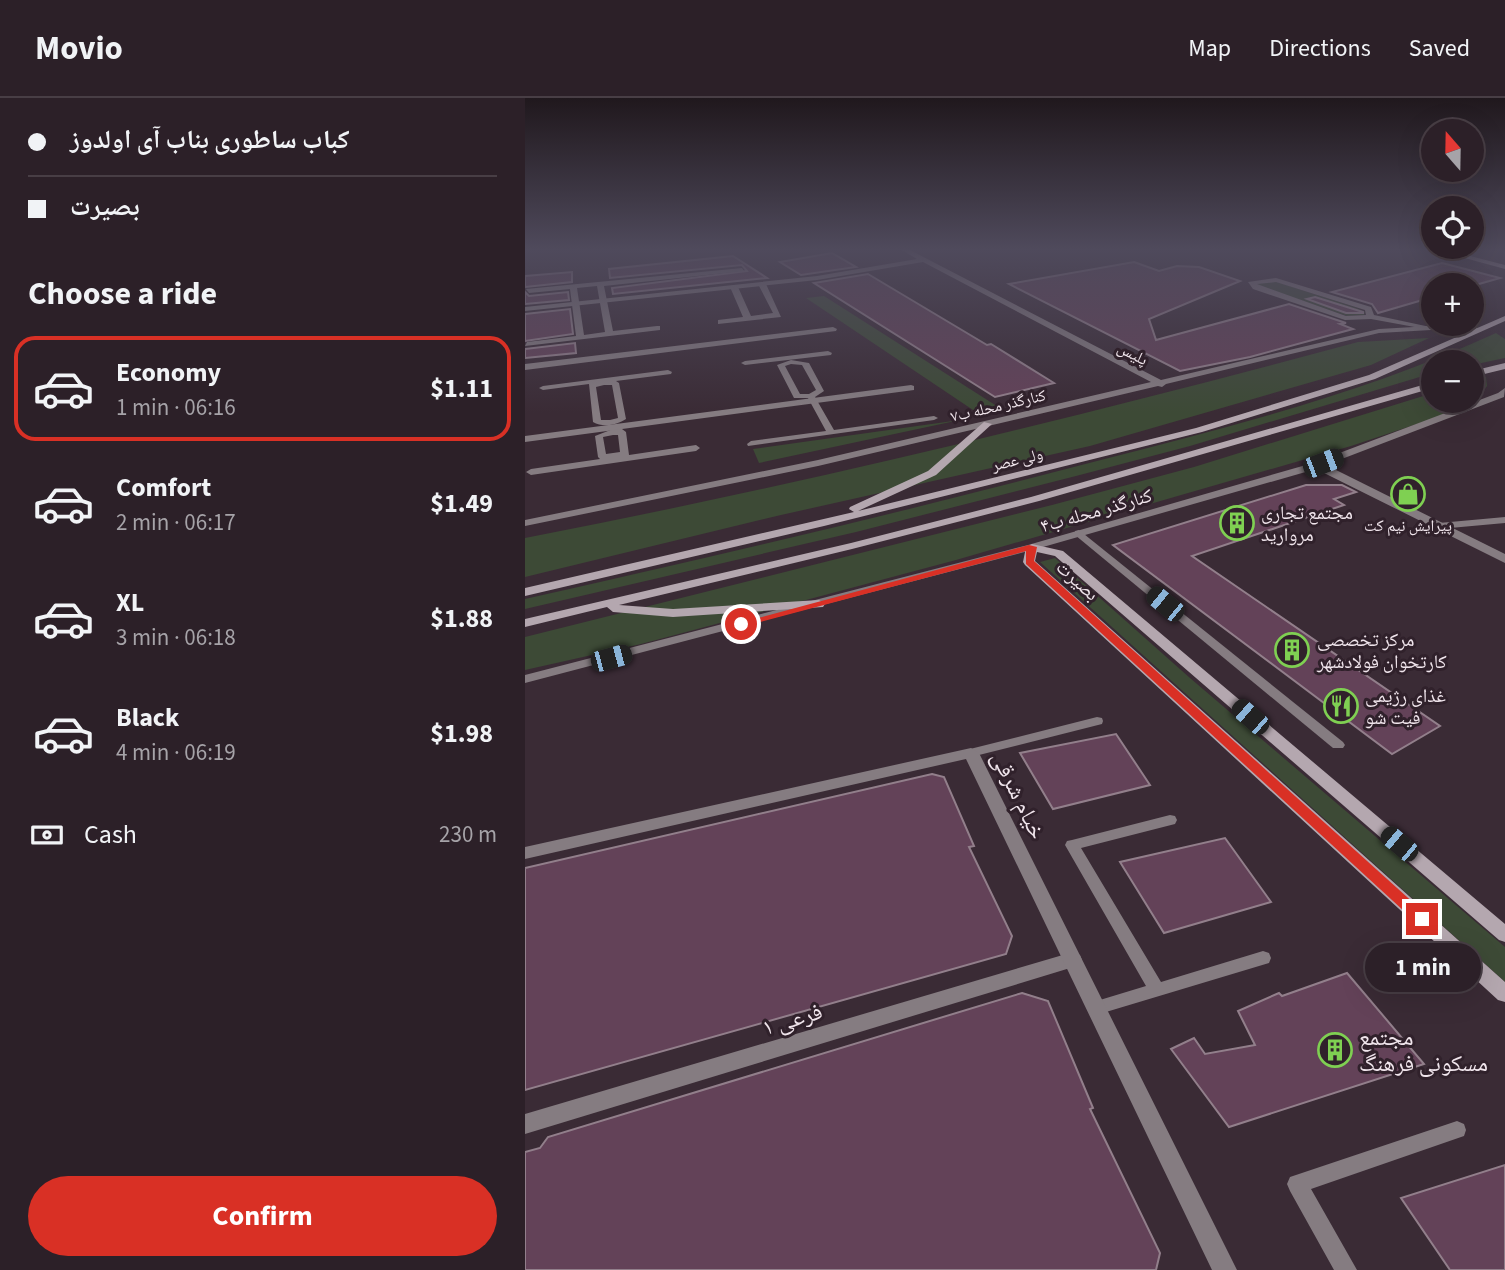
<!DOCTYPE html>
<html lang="en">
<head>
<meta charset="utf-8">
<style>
	:root { --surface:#2c2028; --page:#382d34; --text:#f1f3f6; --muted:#a6a3a8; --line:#483e45; --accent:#d93025 }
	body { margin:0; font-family:"Source Sans 3","Noto Naskh Arabic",sans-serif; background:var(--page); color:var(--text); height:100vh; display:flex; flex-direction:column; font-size:26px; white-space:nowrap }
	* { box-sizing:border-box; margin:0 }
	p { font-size:23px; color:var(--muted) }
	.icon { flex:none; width:38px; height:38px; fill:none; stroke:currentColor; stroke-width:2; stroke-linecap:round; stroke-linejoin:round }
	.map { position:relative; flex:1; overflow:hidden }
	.panel { display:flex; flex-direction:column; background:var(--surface); width:525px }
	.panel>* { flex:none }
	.top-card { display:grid; align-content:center; height:154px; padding:0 28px; background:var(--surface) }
	.needle { width:46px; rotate:340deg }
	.buttons { position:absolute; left:896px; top:21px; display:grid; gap:14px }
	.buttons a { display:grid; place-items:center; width:63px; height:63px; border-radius:50%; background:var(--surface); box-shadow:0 7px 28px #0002,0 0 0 2px var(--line); font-size:35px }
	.end { position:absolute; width:32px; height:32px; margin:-16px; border:9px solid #d93025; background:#fff; box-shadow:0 0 0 4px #fff }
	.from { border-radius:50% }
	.bubble { position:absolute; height:49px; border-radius:24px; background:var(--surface); box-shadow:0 7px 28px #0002,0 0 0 2px var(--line); font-size:23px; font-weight:700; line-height:49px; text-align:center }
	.car { position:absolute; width:21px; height:42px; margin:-21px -10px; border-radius:9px; box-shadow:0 0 5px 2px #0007; background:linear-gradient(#222 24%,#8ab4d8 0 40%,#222 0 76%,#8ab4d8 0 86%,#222 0) }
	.top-card b { display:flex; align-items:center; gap:24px; height:66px; font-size:26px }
	.top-card b+b { border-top:2px solid var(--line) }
	.top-card i { width:18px; height:18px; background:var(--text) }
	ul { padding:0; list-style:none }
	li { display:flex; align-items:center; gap:21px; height:105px; margin:0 14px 10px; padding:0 14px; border:4px solid transparent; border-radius:21px }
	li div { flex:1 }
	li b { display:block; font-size:26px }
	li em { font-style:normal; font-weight:700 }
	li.current { border-color:var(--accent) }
	li>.icon { width:63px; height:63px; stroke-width:1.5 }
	h2 { padding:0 28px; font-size:32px; line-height:84px }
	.pay { display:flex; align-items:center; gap:18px; height:77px; padding:0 28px; font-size:26px }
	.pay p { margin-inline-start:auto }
	.primary-button { display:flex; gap:14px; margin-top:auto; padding:14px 28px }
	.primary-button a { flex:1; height:80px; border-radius:42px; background:var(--accent); color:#fff; font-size:28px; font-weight:700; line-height:80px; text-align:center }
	header { display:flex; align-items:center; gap:42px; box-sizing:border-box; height:98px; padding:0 35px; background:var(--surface); border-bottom:2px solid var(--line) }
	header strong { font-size:33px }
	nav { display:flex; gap:38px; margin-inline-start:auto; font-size:24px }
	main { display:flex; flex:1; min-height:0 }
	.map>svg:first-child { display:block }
</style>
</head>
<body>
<header>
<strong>Movio</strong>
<nav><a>Map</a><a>Directions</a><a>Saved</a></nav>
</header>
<main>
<section class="panel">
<div class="top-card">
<b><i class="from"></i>کباب ساطوری بناب آی اولدوز</b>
<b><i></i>بصیرت</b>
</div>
<h2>Choose a ride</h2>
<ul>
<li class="current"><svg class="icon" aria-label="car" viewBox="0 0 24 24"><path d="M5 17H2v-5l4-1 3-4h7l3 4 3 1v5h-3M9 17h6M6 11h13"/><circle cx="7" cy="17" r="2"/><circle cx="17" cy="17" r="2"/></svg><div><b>Economy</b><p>1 min · 06:16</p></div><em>$1.11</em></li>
<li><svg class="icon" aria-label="car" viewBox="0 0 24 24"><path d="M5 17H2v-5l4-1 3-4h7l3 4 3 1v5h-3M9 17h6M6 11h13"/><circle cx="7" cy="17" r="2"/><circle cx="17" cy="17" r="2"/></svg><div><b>Comfort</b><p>2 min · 06:17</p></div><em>$1.49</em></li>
<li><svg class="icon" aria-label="car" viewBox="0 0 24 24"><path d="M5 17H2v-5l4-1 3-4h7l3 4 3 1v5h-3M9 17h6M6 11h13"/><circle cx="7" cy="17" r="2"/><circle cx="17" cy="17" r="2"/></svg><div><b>XL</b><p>3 min · 06:18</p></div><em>$1.88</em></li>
<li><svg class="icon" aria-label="car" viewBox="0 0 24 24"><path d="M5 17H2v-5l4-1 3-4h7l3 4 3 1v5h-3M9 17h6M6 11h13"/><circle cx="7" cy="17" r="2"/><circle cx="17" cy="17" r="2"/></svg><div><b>Black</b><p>4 min · 06:19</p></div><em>$1.98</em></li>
</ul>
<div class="pay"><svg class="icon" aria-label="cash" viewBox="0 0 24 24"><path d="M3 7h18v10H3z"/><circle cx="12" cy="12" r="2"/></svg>Cash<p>230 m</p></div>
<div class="primary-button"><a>Confirm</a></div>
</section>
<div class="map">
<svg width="980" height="1172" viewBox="0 0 980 1172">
	<rect width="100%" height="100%" fill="#3a2b35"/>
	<g fill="#3d4a36">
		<polygon points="749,183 832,210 840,214 839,217 822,218 732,187 734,184"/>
		<polygon points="299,198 478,312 457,318 281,200"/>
		<path d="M 971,235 L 980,241 L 980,260 L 947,267 L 947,264 L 908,264 L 908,275 L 665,348 L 551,378 L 331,434 L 0,511 L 0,501 C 192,458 383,413 572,363 C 708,328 843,294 971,235 Z"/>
		<path d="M 904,240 L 846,267 L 565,348 L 256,417 L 0,479 L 0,440 C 280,386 558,318 833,244 Z"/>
		<polygon points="961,279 962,288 951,302 928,314 826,348 431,462 116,546 0,572 0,539 527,407 669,369 908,295 908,303 947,303 947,283"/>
		<polygon points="435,322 234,365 228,351"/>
		<polygon points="530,460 665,580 980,849 980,884 515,464"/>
	</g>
	<g fill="#634258" stroke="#927f8b" stroke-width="2">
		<polygon points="307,155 331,169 276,177 255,164"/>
		<polygon points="208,158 242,180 88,196 87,190 222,173 217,167 85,180 84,171"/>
		<polygon points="609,164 634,173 652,168 674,169 715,183 624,221 631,242 764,206 821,225 815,226 828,231 725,259 655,273 484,186"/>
		<polygon points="917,165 975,180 947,188 908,187 908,199 853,215 847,206 807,194"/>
		<polygon points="47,174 47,184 0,189 0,178"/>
		<polygon points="343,176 462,247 466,246 529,285 470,299 289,185"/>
		<polygon points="0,194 4,198 43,194 44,202 0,206"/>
		<polygon points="790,199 838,214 838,215 821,215 782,201"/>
		<polygon points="45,211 48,236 0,243 0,216"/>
		<polygon points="50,245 51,255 0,260 0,251"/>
		<polygon points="781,387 817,387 831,394 809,401 819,407 667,458 915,628 867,656 588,447"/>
		<polygon points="591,636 625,687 528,711 495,655"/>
		<polygon points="407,676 419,679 449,748 444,749 487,838 481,856 0,992 0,770"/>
		<polygon points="700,740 746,804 639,835 595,764"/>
		<polygon points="822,875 899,966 704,1029 646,951 669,940 680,956 730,947 713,913 754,895 757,898"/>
		<polygon points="497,895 523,903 568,1010 565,1011 635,1155 631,1172 0,1172 0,1054 15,1050 23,1039"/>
		<polygon points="980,1067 980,1172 925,1172 876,1100"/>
	</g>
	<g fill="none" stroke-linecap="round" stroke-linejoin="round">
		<g fill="#857c81" fill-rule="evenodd">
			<polygon points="303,253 307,255 306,257 220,267 216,265 220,263"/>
			<path d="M 266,262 L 284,265 L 299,293 L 290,299 L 309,332 L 409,318 L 413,320 L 409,322 L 223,348 L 222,346 L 226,343 L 301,333 L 283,300 L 269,300 L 252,267 ZM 266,266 L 277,267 L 291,292 L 284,296 L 275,296 L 260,268 Z"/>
			<path d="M 143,272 L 147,274 L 146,276 L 91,283 L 94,285 L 101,321 C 92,327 78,330 68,324 L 64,286 L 18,292 L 14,290 L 18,288 ZM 79,287 L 87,287 L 93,320 L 85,322 L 76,322 L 71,289 Z"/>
			<path d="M 88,331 L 97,331 L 101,334 L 104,357 L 171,347 L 175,350 L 171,353 L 6,377 L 1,374 L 6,371 L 75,361 L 73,359 L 70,338 ZM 88,337 L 93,337 L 95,354 L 81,356 L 78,339 Z"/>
			<polygon points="980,419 980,425 914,431 909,428 914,425"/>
			<polygon points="554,432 818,644 820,647 818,650 808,650 550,437 550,433"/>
			<polygon points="572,619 577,620 578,623 577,626 446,659 439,655 441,652"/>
			<polygon points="645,717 650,718 652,722 650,726 556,750 636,884 738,853 744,855 746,860 744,865 571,917 565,915 562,910 565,905 621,888 540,747 542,743 547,742"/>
			<polygon points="932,1023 939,1026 941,1032 939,1038 786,1091 832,1172 809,1172 765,1093 762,1086 765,1079"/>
		</g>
		<g fill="#857c81" fill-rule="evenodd">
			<path d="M 217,170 L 219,173 L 79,188 L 88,233 L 132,228 L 135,228 L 135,232 L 0,248 L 2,244 L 51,238 L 45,191 L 4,195 L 1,191 ZM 72,188 L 80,234 L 59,237 L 52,190 Z"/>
			<path d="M 751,180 L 846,209 L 849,217 L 910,230 L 906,232 L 846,221 L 820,222 L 728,191 L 723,184 ZM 751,184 L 840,212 L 841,217 L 821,218 L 732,186 Z"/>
			<polygon points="237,184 241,186 256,219 193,226 193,222 218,219 205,189 209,187 213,189 226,218 248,215 233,186"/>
			<polygon points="308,229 312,231 311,233 0,272 0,266"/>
			<polygon points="386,287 389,288 389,292 0,344 0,338"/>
			<polygon points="548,854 555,857 557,862 555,867 0,1036 0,1016"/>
		</g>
		<g fill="#857c81" fill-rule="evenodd">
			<polygon points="375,151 383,151 636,282 854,231 906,228 954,230 958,232 954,234 906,232 854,235 641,286 637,289 633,288 293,368 0,428 0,422 293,362 626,284 398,164 292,182 0,213 0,209 292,178 392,161"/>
			<polygon points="980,290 979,299 801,367 980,456 980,465 791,371 511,451 0,585 0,577 503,447 788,365 973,295"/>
			<polygon points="446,650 454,655 712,1172 687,1172 441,661 0,761 0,749"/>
		</g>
		<g fill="#b4a7af" fill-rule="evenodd">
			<polygon points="907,151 918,151 980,167 980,171"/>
			<polygon points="980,218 980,223 850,281 677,334 299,428 0,498 0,490 329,414 324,411 325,409 403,373 459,324 467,326 411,377 333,413 671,330 844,277"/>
			<polygon points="980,265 980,271 947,279 947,273"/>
			<polygon points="908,284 908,290 514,403 327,451 94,507 148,511 294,502 300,506 298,509 148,519 88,514 82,509 0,529 0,521 326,445 506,399"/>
			<polygon points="507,446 538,453 980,826 980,844 974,842 530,458 512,454 510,463 980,884 980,904 973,902 500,467 498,464 501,449"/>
		</g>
	</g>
	<linearGradient id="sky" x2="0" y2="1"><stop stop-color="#20181d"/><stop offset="0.48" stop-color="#4f4a5c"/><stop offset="1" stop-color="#4f4a5c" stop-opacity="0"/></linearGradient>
	<rect width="980" height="315" fill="url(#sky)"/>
	<polygon fill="#d93025" points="504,447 512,449 509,463 902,817 905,821 902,825 892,825 501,466 501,453 220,528 211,526"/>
	<defs>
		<g id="shop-ring" transform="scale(1.75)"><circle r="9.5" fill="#30212b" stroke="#7fd052" stroke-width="1.5"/><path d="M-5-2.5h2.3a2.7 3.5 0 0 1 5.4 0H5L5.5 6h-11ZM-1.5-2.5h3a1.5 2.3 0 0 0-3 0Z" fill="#7fd052"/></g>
		<g id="building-ring" transform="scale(1.75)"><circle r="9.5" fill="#30212b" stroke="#7fd052" stroke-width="1.5"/><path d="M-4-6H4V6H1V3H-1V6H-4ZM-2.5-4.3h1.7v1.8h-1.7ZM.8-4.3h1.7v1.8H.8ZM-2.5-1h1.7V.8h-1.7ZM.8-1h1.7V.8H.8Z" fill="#7fd052"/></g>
		<g id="restaurant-ring" transform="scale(1.75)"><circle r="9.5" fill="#30212b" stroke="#7fd052" stroke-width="1.5"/><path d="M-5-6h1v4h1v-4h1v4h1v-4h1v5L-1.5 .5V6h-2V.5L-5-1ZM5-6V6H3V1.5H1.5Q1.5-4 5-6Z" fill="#7fd052"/></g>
	</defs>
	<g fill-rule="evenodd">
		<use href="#shop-ring" x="883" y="396"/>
		<use href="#building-ring" x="712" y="425"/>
		<use href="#building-ring" x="767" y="552"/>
		<use href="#restaurant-ring" x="816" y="608"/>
		<use href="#building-ring" x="810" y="952"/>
	</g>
	<g text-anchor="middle" stroke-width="6" stroke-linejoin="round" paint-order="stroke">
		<g font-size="16" fill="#f0e5ec" stroke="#30212b">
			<text transform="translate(608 255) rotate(28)" y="6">پلیس</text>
			<text transform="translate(473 307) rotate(-13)" y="6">کنارگذر محله ب۷</text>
			<text transform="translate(492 361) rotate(-14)" y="6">ولی عصر</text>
		</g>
		<g font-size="16" fill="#f0e5ec" stroke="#30212b">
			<text x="883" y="433">پیرایش نیم کت</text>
		</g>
		<g font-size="19" fill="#f0e5ec" stroke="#30212b">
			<text transform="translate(571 412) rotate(-16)" y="7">کنارگذر محله ب۴</text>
			<text transform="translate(553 482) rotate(42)" y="7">بصیرت</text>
		</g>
		<g font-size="19" fill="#f0e5ec" stroke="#30212b" text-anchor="start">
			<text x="736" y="421">مجتمع تجاری<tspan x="736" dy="22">مروارید</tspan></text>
			<text x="792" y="548">مرکز تخصصی<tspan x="792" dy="22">کارتخوان فولادشهر</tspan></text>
			<text x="840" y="604">غذای رژیمی<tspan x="840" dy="22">فیت شو</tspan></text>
		</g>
		<g font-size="23" fill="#f0e5ec" stroke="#30212b">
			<text transform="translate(494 697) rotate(64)" y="8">خیام شرقی</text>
			<text transform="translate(267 921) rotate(-17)" y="8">فرعی ۱</text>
		</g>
		<g font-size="23" fill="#f0e5ec" stroke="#30212b" text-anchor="start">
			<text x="834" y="947">مجتمع<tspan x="834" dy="26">مسکونی فرهنگ</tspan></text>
		</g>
	</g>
</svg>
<div class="buttons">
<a><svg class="needle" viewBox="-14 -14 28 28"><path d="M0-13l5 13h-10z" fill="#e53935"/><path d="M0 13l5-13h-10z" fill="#a6a3a8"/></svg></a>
<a><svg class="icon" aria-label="locate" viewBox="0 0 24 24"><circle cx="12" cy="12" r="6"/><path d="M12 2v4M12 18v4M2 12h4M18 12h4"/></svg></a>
<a>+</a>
<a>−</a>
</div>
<i class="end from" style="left:216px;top:526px"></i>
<i class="end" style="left:897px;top:821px"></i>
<div class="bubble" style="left:840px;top:845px;width:116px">1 min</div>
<i class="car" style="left:798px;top:365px;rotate:69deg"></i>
<i class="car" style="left:640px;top:506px;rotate:309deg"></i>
<i class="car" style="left:86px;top:560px;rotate:75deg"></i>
<i class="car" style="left:725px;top:619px;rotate:311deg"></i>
<i class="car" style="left:874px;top:746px;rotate:310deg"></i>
</div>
</main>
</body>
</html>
